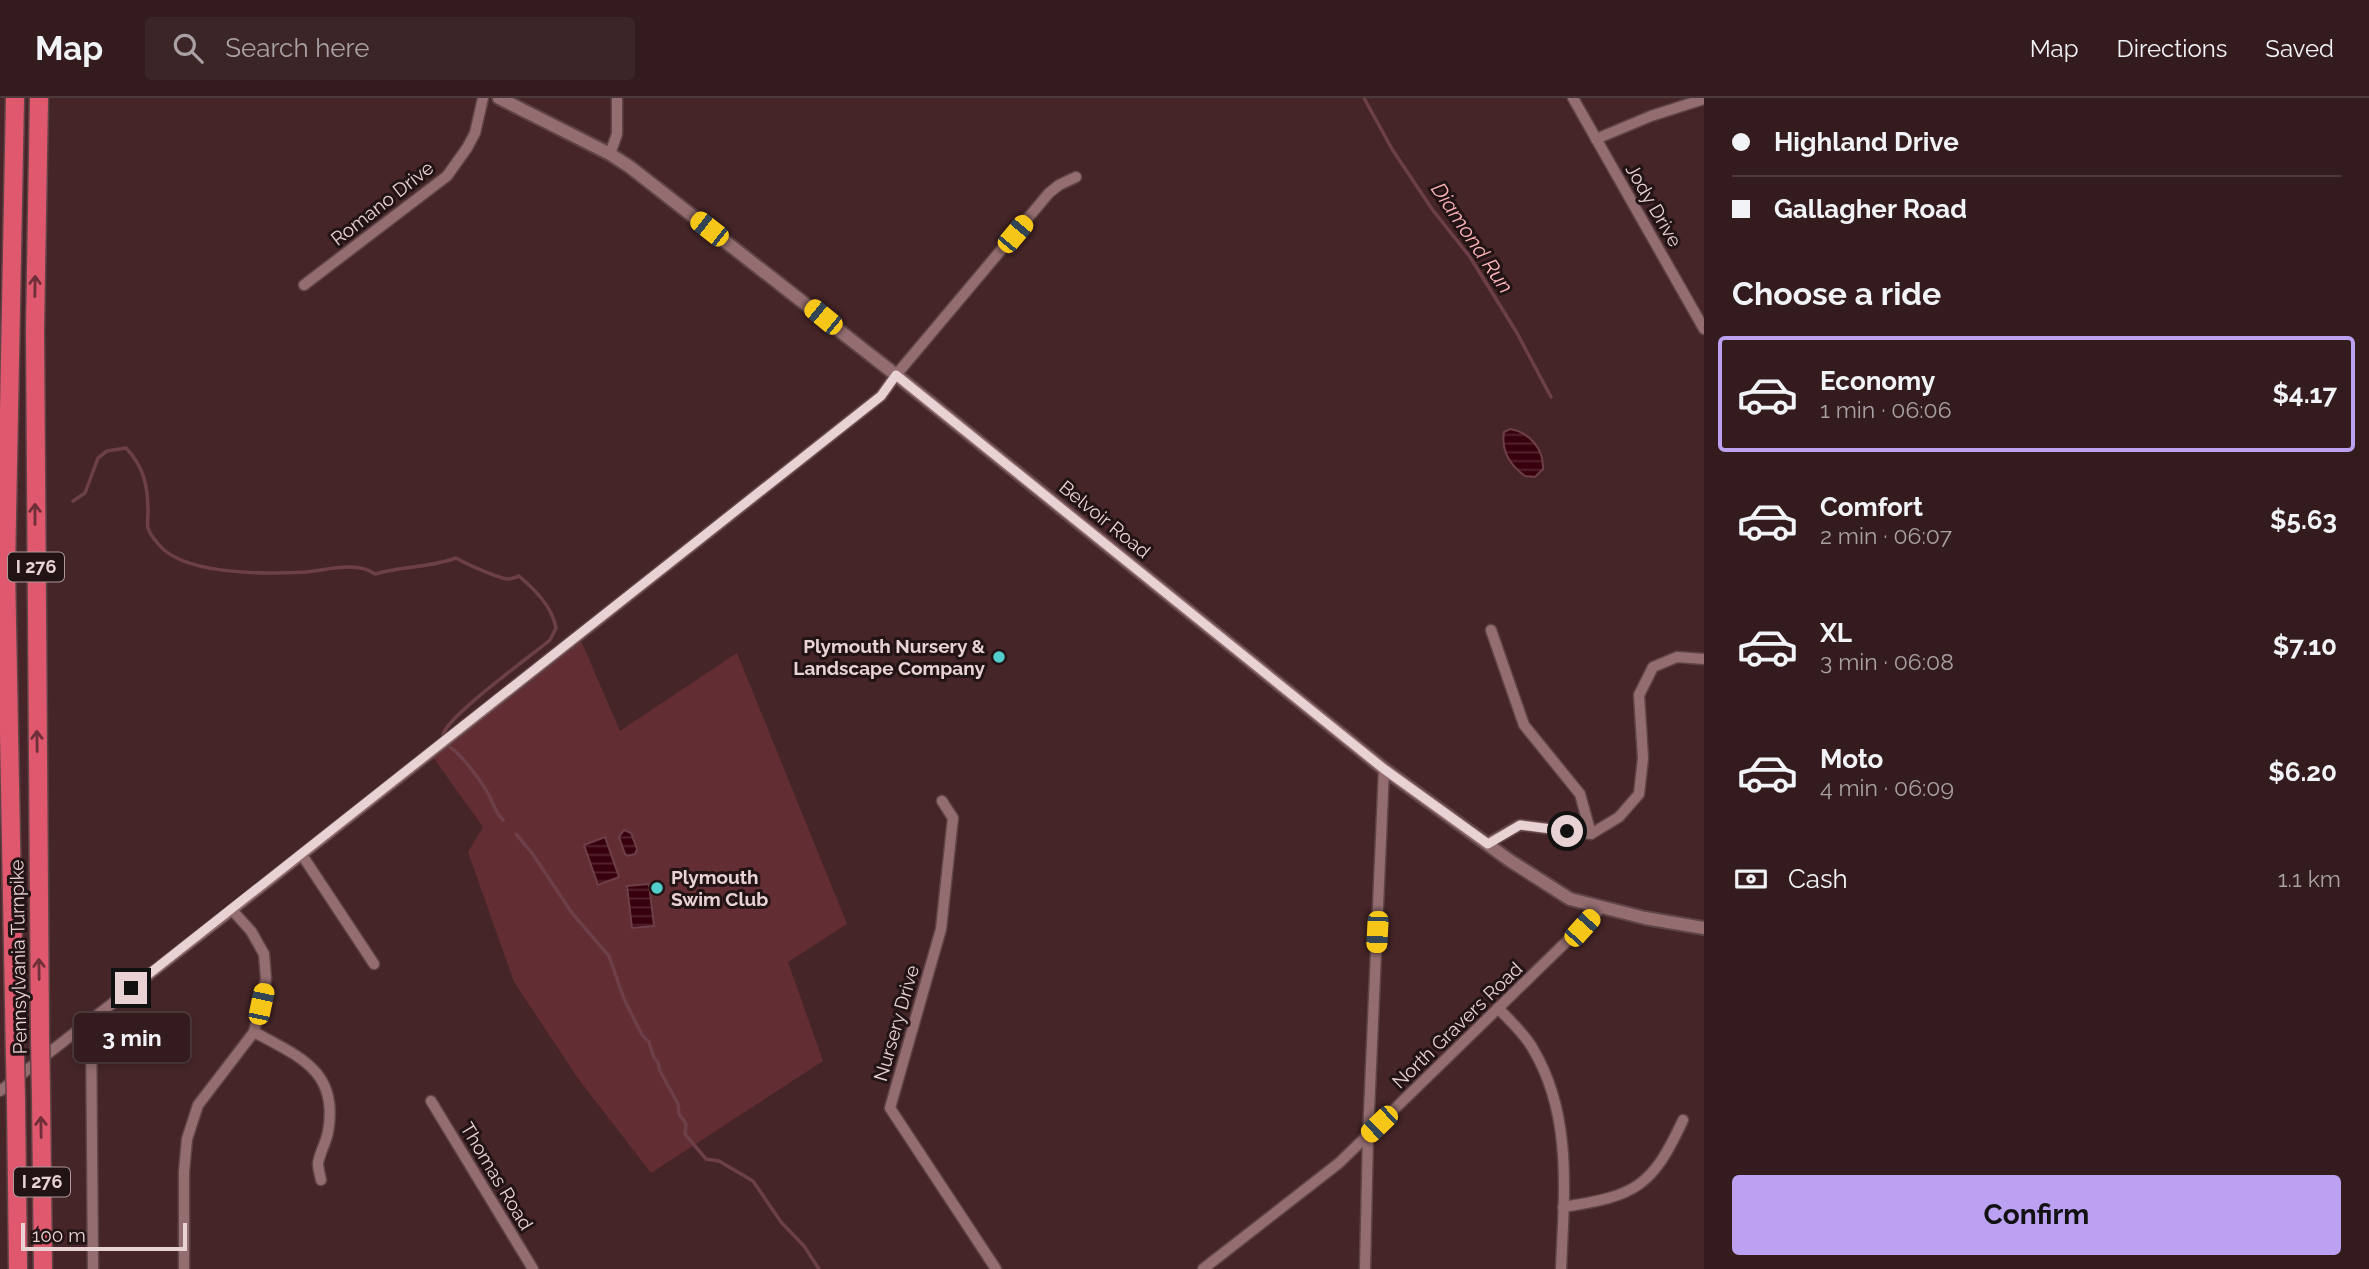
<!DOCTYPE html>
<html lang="en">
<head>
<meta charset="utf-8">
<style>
	:root { --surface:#341c1e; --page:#3c2527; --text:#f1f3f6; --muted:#a9a1a4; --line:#4e3a3c; --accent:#bca0f2 }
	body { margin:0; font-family:Raleway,sans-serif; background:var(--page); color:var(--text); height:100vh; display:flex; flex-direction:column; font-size:26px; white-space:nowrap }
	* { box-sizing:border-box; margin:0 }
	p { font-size:23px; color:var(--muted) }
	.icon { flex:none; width:38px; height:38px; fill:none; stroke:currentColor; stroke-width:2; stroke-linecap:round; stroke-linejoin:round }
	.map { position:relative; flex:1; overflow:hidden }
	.panel { display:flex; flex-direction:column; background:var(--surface); width:665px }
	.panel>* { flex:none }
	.top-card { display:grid; align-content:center; height:154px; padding:0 28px; background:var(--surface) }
	.scale { position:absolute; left:21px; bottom:18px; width:166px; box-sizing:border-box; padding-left:7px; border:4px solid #e8d2d3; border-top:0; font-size:19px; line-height:24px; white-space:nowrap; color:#e8d2d3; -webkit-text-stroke:5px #221314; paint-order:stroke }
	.end { position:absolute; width:32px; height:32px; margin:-16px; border:9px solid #e8d2d3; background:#111; box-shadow:0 0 0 4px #111 }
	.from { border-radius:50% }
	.bubble { position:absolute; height:49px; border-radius:7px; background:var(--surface); box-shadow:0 4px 10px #0003,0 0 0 2px var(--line); font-size:23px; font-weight:700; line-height:49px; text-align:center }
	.car { position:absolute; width:21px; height:42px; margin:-21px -10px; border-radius:9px; box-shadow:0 0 5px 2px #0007; background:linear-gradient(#f5c518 24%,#345 0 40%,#f5c518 0 76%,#345 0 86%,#f5c518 0) }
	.top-card b { display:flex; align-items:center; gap:24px; height:66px; font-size:26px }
	.top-card b+b { border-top:2px solid var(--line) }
	.top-card i { width:18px; height:18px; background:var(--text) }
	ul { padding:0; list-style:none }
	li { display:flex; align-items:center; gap:21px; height:116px; margin:0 14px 10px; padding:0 14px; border:4px solid transparent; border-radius:7px }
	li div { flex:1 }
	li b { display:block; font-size:26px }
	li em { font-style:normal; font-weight:700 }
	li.on { border-color:var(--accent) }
	li>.icon { width:63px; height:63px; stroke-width:1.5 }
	h2 { padding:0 28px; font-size:32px; line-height:84px }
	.pay { display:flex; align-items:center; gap:18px; height:77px; padding:0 28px; font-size:26px }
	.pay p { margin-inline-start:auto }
	.cta { display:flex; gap:14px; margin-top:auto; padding:14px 28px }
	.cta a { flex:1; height:80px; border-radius:7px; background:var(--accent); color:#111; font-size:28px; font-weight:700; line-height:80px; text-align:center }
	header { display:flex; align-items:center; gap:42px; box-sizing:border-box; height:98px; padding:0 35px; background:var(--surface); border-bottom:2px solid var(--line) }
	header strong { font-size:33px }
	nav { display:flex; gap:38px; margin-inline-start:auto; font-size:24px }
	.search { width:490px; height:63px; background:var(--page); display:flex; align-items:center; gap:18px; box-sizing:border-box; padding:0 24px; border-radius:7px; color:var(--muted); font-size:26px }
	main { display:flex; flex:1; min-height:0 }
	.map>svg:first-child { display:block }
</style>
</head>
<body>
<header>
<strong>Map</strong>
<div class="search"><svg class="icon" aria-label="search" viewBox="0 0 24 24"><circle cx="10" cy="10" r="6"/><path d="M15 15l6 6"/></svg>Search here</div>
<nav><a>Map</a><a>Directions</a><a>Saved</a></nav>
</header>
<main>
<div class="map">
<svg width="1704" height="1171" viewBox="0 0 1704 1171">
	<defs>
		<pattern id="water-rules" width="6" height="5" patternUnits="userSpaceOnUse" patternTransform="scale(1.75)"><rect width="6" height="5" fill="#38000d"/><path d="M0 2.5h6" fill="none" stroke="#55242f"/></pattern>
	</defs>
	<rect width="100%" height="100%" fill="#452528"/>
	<polygon fill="#632d34" points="579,538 620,633 737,555 847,826 788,864 823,963 651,1075 577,979 514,884 468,754 483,729 430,655"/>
	<g fill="url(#water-rules)" stroke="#6d3f48" stroke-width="2">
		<path d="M 1510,331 C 1529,334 1544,351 1543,371 L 1535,379 L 1525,378 C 1510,367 1501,352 1504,334 Z"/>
		<polygon points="624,732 631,735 637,751 635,756 628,758 625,756 619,739"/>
		<polygon points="605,739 619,779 598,787 584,747"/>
		<polygon points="649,786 654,828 632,830 627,788"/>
	</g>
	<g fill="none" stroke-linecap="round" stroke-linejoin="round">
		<g stroke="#6d3f48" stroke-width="3.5">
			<polyline points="1364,0 1392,51 1432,111 1470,159 1517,235 1551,299"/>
			<path d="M 73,403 L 85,395 L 98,360 L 107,353 L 126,350 C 144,369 148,388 148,414 C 148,419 147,426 148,430 C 150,437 159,447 164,452 C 194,477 268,476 306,474 C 327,472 357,463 375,476 C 402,468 429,470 456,460 C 464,465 500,481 508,481 C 512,481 516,479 519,478 C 535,492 552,508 556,530 L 550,542 C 531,558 446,619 443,637"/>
			<path d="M 450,649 C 463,658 481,683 489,697 C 494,707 495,714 503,722"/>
			<polyline points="516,736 532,755 572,815 609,858 624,901 642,937 649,944 654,960 658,964 660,973 678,1006 679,1016 686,1026 685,1036 706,1061 719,1063 753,1083 781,1124 804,1148 819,1171"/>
		</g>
		<g stroke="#5f4447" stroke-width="13">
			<g id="minor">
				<polyline points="1573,0 1704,231"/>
				<polyline points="1596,41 1651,18 1704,1"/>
				<polyline points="610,56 617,36 617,0"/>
				<polyline points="304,187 447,78 467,50 475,35 483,0"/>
				<polyline points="1491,532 1524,627 1580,696 1591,736"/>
				<polyline points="942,703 953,720 941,831 890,1010 996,1171"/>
				<polyline points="1488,745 1520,727 1591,736 1619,719 1639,696 1643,660 1639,597 1653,569 1677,559 1704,561"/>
				<polyline points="302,757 374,866"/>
				<path d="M 1498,910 C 1510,923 1525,936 1533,951 C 1573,1018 1564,1097 1561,1171"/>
				<polyline points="91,921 93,1171"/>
				<path d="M 254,934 C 300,959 339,973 328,1034 C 326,1045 319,1056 318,1066 C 318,1070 320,1077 321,1082"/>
				<polyline points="0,993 232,812 881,298 896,277 1049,95 1059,87 1076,79"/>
				<polyline points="431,1003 533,1171"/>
				<path d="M 1563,1109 C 1636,1098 1652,1089 1683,1022"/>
				<polyline points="184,1171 184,1074 187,1041 198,1007 254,934 266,881 264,856 251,833 232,812"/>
				<polyline points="1203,1171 1339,1065 1601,810"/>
				<polyline points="1365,1171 1368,1037 1384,671"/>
			</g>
		</g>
		<g stroke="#5f4447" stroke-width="16">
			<polyline id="tertiary" points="499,0 610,56 630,69 896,277 1384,671 1509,762 1570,801 1645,820 1704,830"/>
		</g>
		<g stroke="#5f4447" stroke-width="21">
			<g id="motorway">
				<polyline points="15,0 6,470 15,960"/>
				<polyline points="39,0 35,232 40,939"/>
				<polyline points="41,998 43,1171"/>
				<polyline points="16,1002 18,1171"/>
			</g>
		</g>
		<use href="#minor" stroke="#946d70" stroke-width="10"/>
		<use href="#tertiary" stroke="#946d70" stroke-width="12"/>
		<use href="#motorway" stroke="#df586d" stroke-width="18"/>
		<g stroke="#5f4447" stroke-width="21" stroke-linecap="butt">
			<g id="motorway-bridge">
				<polyline points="40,939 41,998"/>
				<polyline points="15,960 16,1002"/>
			</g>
		</g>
		<use href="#motorway-bridge" stroke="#df586d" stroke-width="18"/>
	</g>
	<defs><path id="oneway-shaft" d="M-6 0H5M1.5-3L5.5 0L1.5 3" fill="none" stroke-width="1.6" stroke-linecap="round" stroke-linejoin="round" transform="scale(1.75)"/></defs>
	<g stroke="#6e2f38">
		<use href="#oneway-shaft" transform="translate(35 188) rotate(-89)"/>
		<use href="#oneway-shaft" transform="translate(35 416) rotate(-90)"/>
		<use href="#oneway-shaft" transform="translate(37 643) rotate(-91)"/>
		<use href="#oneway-shaft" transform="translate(39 871) rotate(-91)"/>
		<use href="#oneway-shaft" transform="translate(41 1029) rotate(-91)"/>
	</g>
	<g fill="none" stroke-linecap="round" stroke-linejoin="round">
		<polyline stroke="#e8d2d3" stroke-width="9" points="131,890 881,298 896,277 1384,671 1488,746 1520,727 1567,733"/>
	</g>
	<g fill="#52cdcc" stroke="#221314" stroke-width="2.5">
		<circle cx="999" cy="559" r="7"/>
		<circle cx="657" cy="790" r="7"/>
	</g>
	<g text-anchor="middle" stroke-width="6" stroke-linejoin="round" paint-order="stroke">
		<g fill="#221314" stroke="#ad999a" stroke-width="2">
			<rect x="8" y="454.5" width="56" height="29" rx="5"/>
			<rect x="14" y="1069.5" width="56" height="29" rx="5"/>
		</g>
		<g font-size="18" font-weight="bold" fill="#e8d2d3">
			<text x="36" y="475">I 276</text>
			<text x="42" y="1090">I 276</text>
		</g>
		<g font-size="19" fill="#e8d2d3" stroke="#221314">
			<text transform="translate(382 105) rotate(-38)" y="7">Romano Drive</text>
			<text transform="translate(1654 107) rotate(60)" y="7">Jody Drive</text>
			<text transform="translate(1105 421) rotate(39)" y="7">Belvoir Road</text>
			<text transform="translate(18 859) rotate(-91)" y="7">Pennsylvania Turnpike</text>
			<text transform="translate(896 925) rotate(-74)" y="7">Nursery Drive</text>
			<text transform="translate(1457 927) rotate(-44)" y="7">North Gravers Road</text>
			<text transform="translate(497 1078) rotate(59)" y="7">Thomas Road</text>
		</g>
		<g font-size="19" font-weight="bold" fill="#e8d2d3" stroke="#221314" text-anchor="end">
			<text x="985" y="555">Plymouth Nursery &amp;<tspan x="985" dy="22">Landscape Company</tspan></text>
			<text x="671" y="786" text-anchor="start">Plymouth<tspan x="671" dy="22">Swim Club</tspan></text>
		</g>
		<g font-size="21" font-style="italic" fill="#fdb5ba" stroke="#221314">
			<text transform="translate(1472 140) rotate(56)" y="7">Diamond Run</text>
		</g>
	</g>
</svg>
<div class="scale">100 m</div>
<i class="end from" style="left:1567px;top:733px"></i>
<i class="end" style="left:131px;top:890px"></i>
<div class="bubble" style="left:74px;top:915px;width:116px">3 min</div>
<i class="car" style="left:709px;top:131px;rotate:308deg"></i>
<i class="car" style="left:1015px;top:136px;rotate:40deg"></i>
<i class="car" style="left:823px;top:219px;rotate:309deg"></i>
<i class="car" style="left:1582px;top:830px;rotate:42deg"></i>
<i class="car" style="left:1377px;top:834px;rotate:183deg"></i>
<i class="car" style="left:261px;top:906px;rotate:12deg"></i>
<i class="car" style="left:1379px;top:1026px;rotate:226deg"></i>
</div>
<section class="panel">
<div class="top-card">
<b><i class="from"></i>Highland Drive</b>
<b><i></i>Gallagher Road</b>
</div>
<h2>Choose a ride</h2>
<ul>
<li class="on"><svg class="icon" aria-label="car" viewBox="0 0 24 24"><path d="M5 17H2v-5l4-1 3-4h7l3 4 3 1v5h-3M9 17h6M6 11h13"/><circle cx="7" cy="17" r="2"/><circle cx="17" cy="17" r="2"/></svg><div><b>Economy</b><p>1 min · 06:06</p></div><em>$4.17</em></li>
<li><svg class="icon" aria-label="car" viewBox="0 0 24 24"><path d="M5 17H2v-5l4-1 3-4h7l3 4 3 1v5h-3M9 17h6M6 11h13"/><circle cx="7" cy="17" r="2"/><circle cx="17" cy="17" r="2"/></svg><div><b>Comfort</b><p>2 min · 06:07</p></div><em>$5.63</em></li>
<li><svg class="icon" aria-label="car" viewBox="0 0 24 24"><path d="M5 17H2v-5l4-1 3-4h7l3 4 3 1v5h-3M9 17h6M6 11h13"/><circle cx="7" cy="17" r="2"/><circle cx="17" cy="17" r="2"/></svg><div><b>XL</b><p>3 min · 06:08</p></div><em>$7.10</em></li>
<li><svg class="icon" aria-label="car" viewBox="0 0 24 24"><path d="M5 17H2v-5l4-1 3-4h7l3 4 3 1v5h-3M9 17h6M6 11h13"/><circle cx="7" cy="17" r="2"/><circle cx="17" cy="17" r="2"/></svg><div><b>Moto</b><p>4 min · 06:09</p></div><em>$6.20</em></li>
</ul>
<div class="pay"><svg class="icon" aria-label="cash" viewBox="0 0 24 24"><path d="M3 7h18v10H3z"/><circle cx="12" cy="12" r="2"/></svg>Cash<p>1.1 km</p></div>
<div class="cta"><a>Confirm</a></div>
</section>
</main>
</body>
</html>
